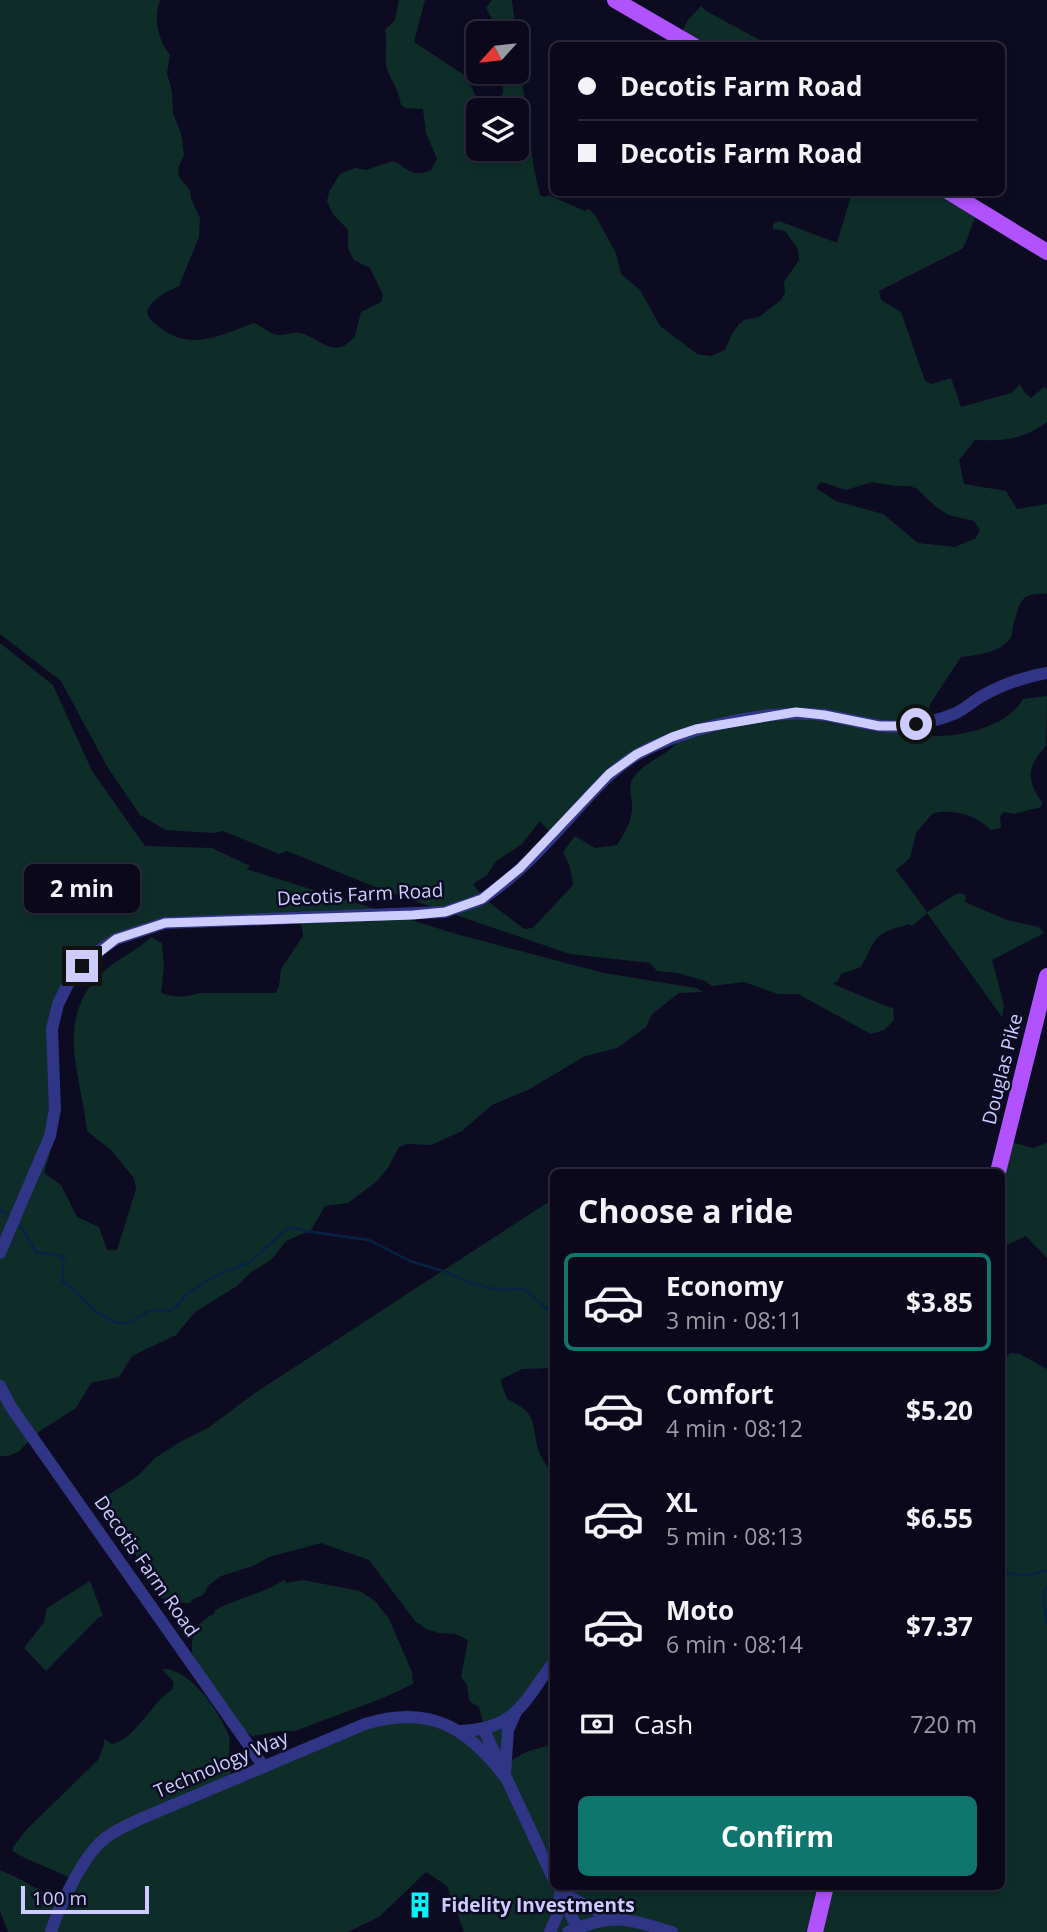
<!DOCTYPE html>
<html lang="en">
<head>
<meta charset="utf-8">
<style>
	:root { --surface:#0a081a; --page:#181627; --text:#f1f3f6; --muted:#999aa2; --line:#2a2939; --accent:#0f766e }
	body { margin:0; font-family:"Open Sans",sans-serif; background:var(--page); color:var(--text); height:100vh; display:flex; flex-direction:column; font-size:26px; white-space:nowrap }
	* { box-sizing:border-box; margin:0 }
	p { font-size:23px; color:var(--muted) }
	.icon { flex:none; width:38px; height:38px; fill:none; stroke:currentColor; stroke-width:2; stroke-linecap:round; stroke-linejoin:round }
	.map { position:relative; flex:1; overflow:hidden }
	.drawer { position:absolute; left:550px; top:1169px; width:455px; height:721px; display:flex; flex-direction:column; background:var(--surface); border-radius:10px; box-shadow:0 4px 10px #0003,0 0 0 2px var(--line) }
	.drawer>* { flex:none }
	.top-card { position:absolute; left:550px; top:42px; width:455px; height:154px; border-radius:10px; box-shadow:0 4px 10px #0003,0 0 0 2px var(--line); display:grid; align-content:center; height:154px; padding:0 28px; background:var(--surface) }
	.needle { width:46px; rotate:243deg }
	.tools { position:absolute; left:466px; top:21px; display:grid; gap:14px }
	.tools a { display:grid; place-items:center; width:63px; height:63px; border-radius:10px; background:var(--surface); box-shadow:0 4px 10px #0003,0 0 0 2px var(--line); font-size:35px }
	.scale { position:absolute; left:21px; bottom:18px; width:128px; box-sizing:border-box; padding-left:7px; border:4px solid #ceccff; border-top:0; font-size:19px; line-height:24px; white-space:nowrap; color:#ceccff; -webkit-text-stroke:5px #0d0b22; paint-order:stroke }
	.end { position:absolute; width:32px; height:32px; margin:-16px; border:9px solid #ceccff; background:#111; box-shadow:0 0 0 4px #111 }
	.from { border-radius:50% }
	.bubble { position:absolute; height:49px; border-radius:10px; background:var(--surface); box-shadow:0 4px 10px #0003,0 0 0 2px var(--line); font-size:23px; font-weight:700; line-height:49px; text-align:center }
	.top-card b { display:flex; align-items:center; gap:24px; height:66px; font-size:26px }
	.top-card b+b { border-top:2px solid var(--line) }
	.top-card i { width:18px; height:18px; background:var(--text) }
	ul { padding:0; list-style:none }
	li { display:flex; align-items:center; gap:21px; height:98px; margin:0 14px 10px; padding:0 14px; border:4px solid transparent; border-radius:10px }
	li div { flex:1 }
	li b { display:block; font-size:26px }
	li em { font-style:normal; font-weight:700 }
	li.active { border-color:var(--accent) }
	li>.icon { width:63px; height:63px; stroke-width:1.5 }
	h2 { padding:0 28px; font-size:32px; line-height:84px }
	.pay { display:flex; align-items:center; gap:18px; height:77px; padding:0 28px; font-size:26px }
	.pay p { margin-inline-start:auto }
	.cta { display:flex; gap:14px; margin-top:auto; padding:14px 28px }
	.cta a { flex:1; height:80px; border-radius:10px; background:var(--accent); color:#fff; font-size:28px; font-weight:700; line-height:80px; text-align:center }
	.map>svg:first-child { display:block }
</style>
</head>
<body>
<div class="map">
<svg width="1047" height="1932" viewBox="0 0 1047 1932">
	<rect width="100%" height="100%" fill="#0d0b22"/>
	<g fill="#0e2d29" fill-rule="evenodd">
		<path d="M 0,0 L 160,0 C 153,19 158,40 170,55 L 167,73 L 172,92 L 173,114 L 181,133 L 184,155 L 178,168 L 179,177 L 190,190 L 191,199 L 200,218 L 199,237 L 179,286 C 165,293 153,297 147,312 C 149,320 154,323 161,328 C 190,352 224,334 254,323 C 262,326 271,335 279,335 C 287,335 293,331 301,333 C 321,339 335,361 355,336 L 361,312 L 381,302 L 383,295 L 370,268 L 354,260 L 348,248 L 348,230 L 333,214 L 327,201 L 329,192 L 340,174 L 355,168 L 366,170 L 393,161 C 410,169 410,178 431,170 L 437,159 L 426,133 L 423,109 L 406,108 L 401,105 C 398,87 393,84 387,69 C 384,61 388,41 385,30 L 395,20 L 399,0 L 425,0 L 414,42 L 467,77 L 477,99 L 489,104 L 503,94 L 503,83 L 498,72 L 516,72 L 516,35 L 534,169 L 540,195 L 544,197 L 549,195 L 585,211 L 589,209 L 595,215 L 616,253 L 621,274 L 640,290 L 660,326 L 697,354 L 711,356 L 725,350 L 732,334 L 739,324 L 744,320 L 759,317 L 781,300 L 785,293 L 784,282 L 799,260 L 798,249 L 785,231 L 773,229 L 773,224 L 779,221 L 837,243 L 851,196 L 856,193 L 953,193 L 980,209 C 971,222 970,237 962,249 L 879,291 L 881,300 L 901,312 L 925,381 L 932,384 L 951,378 L 961,407 L 1011,393 L 1020,384 L 1025,393 L 1031,398 L 1044,387 L 1047,389 L 1047,422 C 1022,440 1005,441 975,440 L 959,460 L 964,484 L 1006,491 L 1017,509 L 1047,504 L 1047,594 C 1019,592 1020,603 1013,626 C 1012,630 1013,634 1011,637 C 1002,653 976,655 961,657 L 930,704 L 927,723 L 914,724 L 909,732 C 939,743 1007,731 1023,699 L 1047,696 L 1046,746 C 1027,766 1026,780 1042,802 L 1041,807 L 1014,814 L 1004,812 L 1000,816 L 1001,828 L 990,830 C 979,815 949,808 932,814 L 916,833 L 910,858 L 896,870 L 927,912 L 958,893 L 966,895 L 965,902 L 1007,920 L 1039,927 L 1044,933 L 992,960 L 1004,1005 L 1002,1017 L 927,913 L 912,926 L 908,924 C 900,928 890,928 882,934 C 871,941 868,956 861,967 L 841,974 L 838,981 L 833,984 L 891,1008 L 893,1007 L 894,1020 L 884,1030 L 871,1034 L 798,994 L 778,994 L 744,982 L 712,986 L 705,981 L 678,973 L 657,971 L 650,963 L 570,954 L 380,889 L 287,851 L 279,854 L 223,831 L 214,833 L 166,830 L 140,815 L 108,768 L 61,681 L 0,634 ZM 478,110 L 516,110 L 516,149 L 478,149 ZM 821,482 L 846,490 L 872,482 L 895,486 L 910,486 L 917,489 L 935,506 L 949,515 L 974,521 L 980,530 L 976,538 L 955,547 L 918,543 L 883,514 L 836,501 L 817,489 L 817,486 ZM 677,743 C 665,756 648,761 637,773 C 625,785 633,796 632,809 C 631,823 624,834 617,845 L 595,848 L 575,836 L 563,852 L 570,867 L 573,885 L 533,928 L 524,929 L 482,897 L 473,884 L 487,875 L 496,861 L 522,844 L 540,821 L 552,834 L 635,756 Z"/>
		<polygon points="492,0 512,0 516,33 500,33 486,8"/>
		<polygon points="701,6 706,11 769,45 697,45 680,35 688,20"/>
		<path d="M 0,643 L 53,685 L 92,771 L 145,846 L 212,848 L 250,866 L 247,869 L 249,870 L 456,934 L 604,973 L 696,988 L 703,992 L 679,993 L 652,1014 L 646,1027 L 627,1041 L 617,1048 L 585,1056 L 528,1090 L 492,1105 L 462,1131 L 431,1145 L 407,1144 L 399,1147 L 388,1168 L 377,1181 L 348,1203 L 325,1206 L 311,1230 L 286,1241 L 271,1260 L 251,1272 L 237,1286 L 195,1312 L 176,1335 L 132,1356 L 119,1377 L 91,1383 L 76,1408 L 40,1431 L 18,1452 L 8,1456 L 0,1456 ZM 301,920 L 303,936 L 281,969 L 279,986 L 276,993 L 199,993 C 186,997 175,998 161,993 L 164,966 L 162,943 L 151,937 C 136,952 118,958 103,972 C 53,1019 81,1073 87,1131 L 111,1150 L 134,1178 L 136,1189 L 117,1250 L 107,1250 L 99,1227 L 77,1217 L 61,1185 L 44,1173 L 51,1149 L 57,1022 L 77,974 L 123,935 L 159,922 Z"/>
		<polygon points="1011,1142 1033,1148 1047,1143 1047,1258 1026,1236 1001,1248 1001,1174"/>
		<path d="M 553,1199 L 553,1368 L 522,1369 L 500,1380 L 507,1399 C 538,1413 531,1422 538,1449 C 541,1458 548,1467 552,1475 L 553,1659 L 507,1717 L 512,1760 L 526,1752 L 553,1744 L 553,1886 L 1001,1886 L 1001,1364 L 1010,1353 L 1020,1354 L 1047,1369 L 1047,1932 L 464,1932 L 447,1886 L 426,1872 L 379,1917 L 348,1932 L 8,1932 L 0,1911 L 0,1870 C 23,1879 42,1894 65,1900 L 73,1880 C 53,1868 31,1863 13,1851 L 13,1847 L 27,1829 L 98,1760 L 104,1745 L 104,1739 L 112,1744 C 135,1740 153,1700 172,1690 L 174,1682 L 162,1669 C 189,1667 220,1712 229,1736 C 231,1744 228,1755 228,1763 C 228,1768 232,1774 233,1779 L 371,1723 L 404,1718 L 460,1731 L 483,1722 L 479,1707 L 469,1701 L 467,1685 L 461,1677 L 468,1640 L 455,1634 L 439,1633 L 426,1629 L 415,1621 L 369,1560 L 321,1543 L 269,1557 L 253,1566 L 221,1576 L 209,1585 L 203,1595 L 193,1599 L 190,1603 L 171,1602 L 159,1597 L 133,1550 L 110,1528 L 103,1517 L 97,1502 L 138,1476 L 155,1458 L 180,1442 L 208,1428 L 255,1393 Z"/>
		<path d="M 284,1580 L 287,1583 L 303,1580 L 360,1591 L 375,1601 L 389,1619 L 412,1672 L 413,1684 L 383,1698 L 295,1731 L 281,1731 L 252,1736 L 237,1725 L 194,1661 C 188,1642 194,1622 214,1614 L 215,1610 C 238,1598 262,1594 284,1580 Z"/>
		<polygon points="90,1581 103,1616 99,1617 46,1671 24,1648 44,1622 47,1608"/>
	</g>
	<g fill="none" stroke-linecap="round" stroke-linejoin="round">
		<g stroke="#062346" stroke-width="2.5">
			<polyline points="0,1210 6,1214"/>
			<path d="M 16,1223 L 23,1229 L 36,1252 L 61,1256 L 64,1261 L 62,1280 C 78,1293 104,1326 125,1323 C 135,1322 141,1314 150,1311 C 157,1310 166,1310 173,1310 L 188,1293 L 215,1276 L 250,1262 L 288,1228 L 293,1227 L 305,1231 L 369,1240 L 410,1261 L 446,1272 L 468,1282 L 498,1290 L 524,1289 L 553,1314"/>
			<path d="M 1001,1571 C 1018,1577 1030,1577 1047,1570"/>
			<polyline points="1047,1587 1044,1590 1043,1601 1047,1624"/>
		</g>
		<g stroke="#313586" stroke-width="12">
			<path d="M 0,1253 L 50,1136 L 55,1109 L 52,1029 L 58,1004 L 68,984 L 97,952 L 116,939 L 165,923 L 445,912 C 458,907 473,904 485,897 C 521,873 552,837 581,805 C 599,785 616,766 640,753 C 689,727 771,708 825,715 C 851,719 878,729 904,726 C 921,724 940,720 956,713 C 965,709 973,701 982,696 C 1003,684 1024,677 1047,673"/>
			<polyline points="0,1386 11,1407 264,1767"/>
			<polyline points="484,1730 553,1878"/>
			<path d="M 460,1731 C 516,1729 522,1704 553,1663"/>
			<polyline points="505,1773 508,1730 515,1714"/>
			<polyline points="562,1896 579,1932"/>
			<path d="M 51,1932 C 58,1908 83,1857 102,1841 C 112,1831 127,1826 140,1819 L 365,1724 C 429,1704 467,1727 505,1777"/>
			<polyline points="550,1932 559,1911 560,1892 593,1909 614,1916"/>
			<path d="M 568,1932 C 615,1912 626,1919 672,1932"/>
		</g>
		<g stroke="#b053ff" stroke-width="16">
			<polyline points="615,0 694,46"/>
			<polyline points="949,192 1047,252"/>
			<polyline points="998,1172 1047,976"/>
			<polyline points="815,1932 826,1886"/>
		</g>
	</g>
	<g fill="none" stroke-linecap="round" stroke-linejoin="round">
		<polyline stroke="#ceccff" stroke-width="9" points="82,966 116,939 165,923 413,915 445,912 482,899 520,868 609,774 637,754 672,737 696,729 796,712 824,715 879,726 902,726 916,724"/>
	</g>
	<defs>
		<g id="building-bare" transform="scale(2.1)"><path d="M-4-6H4V6H1V3H-1V6H-4ZM-2.5-4.3h1.7v1.8h-1.7ZM.8-4.3h1.7v1.8H.8ZM-2.5-1h1.7V.8h-1.7ZM.8-1h1.7V.8H.8Z" fill="#00f3f7" stroke="#0d0b22" stroke-width="2.5" paint-order="stroke"/></g>
	</defs>
	<g fill-rule="evenodd">
		<use href="#building-bare" x="420" y="1905"/>
	</g>
	<g text-anchor="middle" stroke-width="5" stroke-linejoin="round" paint-order="stroke">
		<g font-size="19" fill="#ceccff" stroke="#0d0b22">
			<text transform="translate(360 894) rotate(-3)" y="7">Decotis Farm Road</text>
			<text transform="translate(1002 1069) rotate(-76)" y="7">Douglas Pike</text>
			<text transform="translate(147 1566) rotate(55)" y="7">Decotis Farm Road</text>
			<text transform="translate(221 1764) rotate(-23)" y="7">Technology Way</text>
		</g>
		<g font-size="19" font-weight="bold" fill="#ceccff" stroke="#0d0b22" text-anchor="start">
			<text x="441" y="1912">Fidelity Investments</text>
		</g>
	</g>
</svg>
<div class="tools">
<a><svg class="needle" viewBox="-14 -14 28 28"><path d="M0-13l5 13h-10z" fill="#e53935"/><path d="M0 13l5-13h-10z" fill="#999aa2"/></svg></a>
<a><svg class="icon" aria-label="layers" viewBox="0 0 24 24"><path d="M12 4l9 5-9 5-9-5zM3 14l9 5 9-5"/></svg></a>
</div>
<div class="scale">100 m</div>
<i class="end from" style="left:916px;top:724px"></i>
<i class="end" style="left:82px;top:966px"></i>
<div class="bubble" style="left:24px;top:864px;width:116px">2 min</div>
<div class="top-card">
<b><i class="from"></i>Decotis Farm Road</b>
<b><i></i>Decotis Farm Road</b>
</div>
<section class="drawer">
<h2>Choose a ride</h2>
<ul>
<li class="active"><svg class="icon" aria-label="car" viewBox="0 0 24 24"><path d="M5 17H2v-5l4-1 3-4h7l3 4 3 1v5h-3M9 17h6M6 11h13"/><circle cx="7" cy="17" r="2"/><circle cx="17" cy="17" r="2"/></svg><div><b>Economy</b><p>3 min · 08:11</p></div><em>$3.85</em></li>
<li><svg class="icon" aria-label="car" viewBox="0 0 24 24"><path d="M5 17H2v-5l4-1 3-4h7l3 4 3 1v5h-3M9 17h6M6 11h13"/><circle cx="7" cy="17" r="2"/><circle cx="17" cy="17" r="2"/></svg><div><b>Comfort</b><p>4 min · 08:12</p></div><em>$5.20</em></li>
<li><svg class="icon" aria-label="car" viewBox="0 0 24 24"><path d="M5 17H2v-5l4-1 3-4h7l3 4 3 1v5h-3M9 17h6M6 11h13"/><circle cx="7" cy="17" r="2"/><circle cx="17" cy="17" r="2"/></svg><div><b>XL</b><p>5 min · 08:13</p></div><em>$6.55</em></li>
<li><svg class="icon" aria-label="car" viewBox="0 0 24 24"><path d="M5 17H2v-5l4-1 3-4h7l3 4 3 1v5h-3M9 17h6M6 11h13"/><circle cx="7" cy="17" r="2"/><circle cx="17" cy="17" r="2"/></svg><div><b>Moto</b><p>6 min · 08:14</p></div><em>$7.37</em></li>
</ul>
<div class="pay"><svg class="icon" aria-label="cash" viewBox="0 0 24 24"><path d="M3 7h18v10H3z"/><circle cx="12" cy="12" r="2"/></svg>Cash<p>720 m</p></div>
<div class="cta"><a>Confirm</a></div>
</section>
</div>
</body>
</html>
